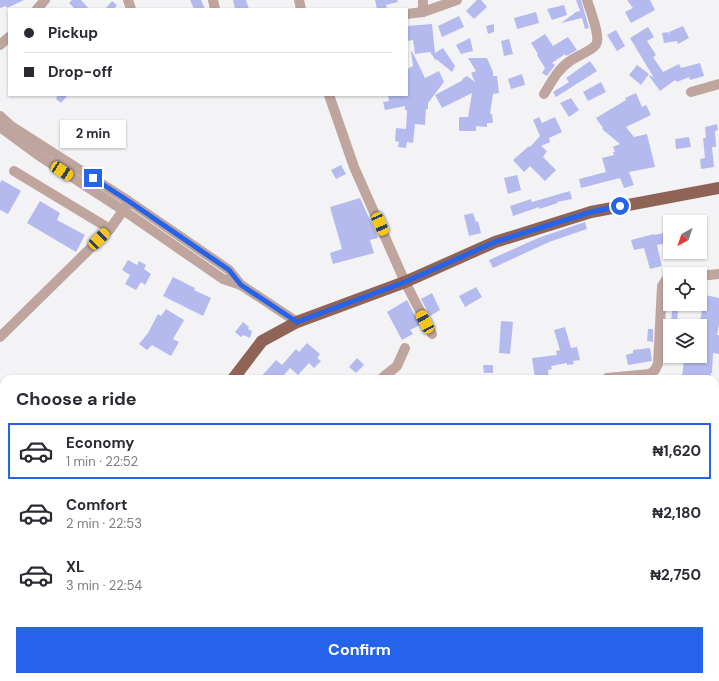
<!DOCTYPE html>
<html lang="en">
<head>
<meta charset="utf-8">
<style>
	:root { --surface:#fff; --page:#f7f7f7; --text:#2b2b33; --muted:#7c7c81; --line:#e1e1e2; --accent:#2563eb }
	body { margin:0; font-family:"DM Sans",sans-serif; background:var(--page); color:var(--text); height:100vh; display:flex; flex-direction:column; font-size:15px; white-space:nowrap }
	* { box-sizing:border-box; margin:0 }
	p { font-size:13px; color:var(--muted) }
	.icon { flex:none; width:22px; height:22px; fill:none; stroke:currentColor; stroke-width:2; stroke-linecap:round; stroke-linejoin:round }
	.map { position:relative; flex:1; overflow:hidden }
	.sheet { position:absolute; left:0px; top:375px; width:719px; height:306px; display:flex; flex-direction:column; background:var(--surface); border-radius:12px 12px 0 0; box-shadow:0 1px 3px #0004 }
	.sheet>* { flex:none }
	.guide { position:absolute; left:8px; top:8px; width:400px; height:88px; border-radius:0px; box-shadow:0 1px 3px #0004; display:grid; align-content:center; height:88px; padding:0 16px; background:var(--surface) }
	.needle { width:26px; rotate:220deg }
	.fabs { position:absolute; left:663px; top:215px; display:grid; gap:8px }
	.fabs a { display:grid; place-items:center; width:44px; height:44px; border-radius:0px; background:var(--surface); box-shadow:0 1px 3px #0004; font-size:20px }
	.end { position:absolute; width:18px; height:18px; margin:-9px; border:5px solid #2563eb; background:#fff; box-shadow:0 0 0 2px #fff }
	.from { border-radius:50% }
	.bubble { position:absolute; height:28px; border-radius:0px; background:var(--surface); box-shadow:0 1px 3px #0004; font-size:13px; font-weight:700; line-height:28px; text-align:center }
	.car { position:absolute; width:12px; height:24px; margin:-12px -6px; border-radius:5px; box-shadow:0 0 3px 1px #0007; background:linear-gradient(#f5c518 24%,#345 0 40%,#f5c518 0 76%,#345 0 86%,#f5c518 0) }
	.guide b { display:flex; align-items:center; gap:14px; height:38px; font-size:15px }
	.guide b+b { border-top:1px solid var(--line) }
	.guide i { width:10px; height:10px; background:var(--text) }
	ul { padding:0; list-style:none }
	li { display:flex; align-items:center; gap:12px; height:56px; margin:0 8px 6px; padding:0 8px; border:2px solid transparent; border-radius:0px }
	li div { flex:1 }
	li b { display:block; font-size:15px }
	li em { font-style:normal; font-weight:700 }
	li.selected { border-color:var(--accent) }
	li>.icon { width:36px; height:36px; stroke-width:1.5 }
	h2 { padding:0 16px; font-size:18px; line-height:48px }
	.action { display:flex; gap:8px; margin-top:auto; padding:8px 16px }
	.action a { flex:1; height:46px; border-radius:0px; background:var(--accent); color:#fff; font-size:16px; font-weight:700; line-height:46px; text-align:center }
	.map>svg:first-child { display:block }
</style>
</head>
<body>
<div class="map">
<svg width="719" height="681" viewBox="0 0 719 681">
	<rect width="100%" height="100%" fill="#f3f3f5"/>
	<g fill="#b4baed">
		<polygon points="0,0 24,0 7,8 6,6 0,8"/>
		<polygon points="72,0 81,0 89,9 75,9 69,3"/>
		<polygon points="190,0 201,0 205,9 194,9"/>
		<polygon points="233,0 246,0 249,9 235,9"/>
		<polygon points="375,0 397,0 398,2 386,5 387,9 377,9"/>
		<polygon points="477,0 481,0 487,7 474,19 466,11"/>
		<polygon points="576,0 581,0 589,28 585,29 582,18 561,23 576,12 580,11"/>
		<polygon points="627,0 650,0 655,10 631,23 625,12 633,8"/>
		<polygon points="112,1 117,5 114,9 105,9"/>
		<polygon points="564,5 567,15 552,20 547,9"/>
		<polygon points="536,12 539,23 517,29 514,18"/>
		<polygon points="459,16 464,27 442,37 438,26"/>
		<polygon points="432,24 435,53 443,48 455,66 452,72 436,59 436,61 430,52 415,54 413,40 407,41 407,26"/>
		<polygon points="494,24 494,32 488,34 486,26"/>
		<polygon points="683,26 689,38 678,44 677,41 664,43 662,33 668,32 670,36 669,32"/>
		<polygon points="648,27 654,37 647,41 656,55 653,57 663,72 679,64 681,68 700,63 704,76 690,80 689,77 677,82 675,80 660,91 649,76 650,75 654,78 630,38"/>
		<polygon points="616,30 625,46 617,51 607,35"/>
		<polygon points="545,34 553,46 568,37 577,50 566,56 565,54 552,63 555,65 547,76 542,73 545,68 537,55 538,54 531,43"/>
		<polygon points="470,38 473,51 461,54 456,45"/>
		<polygon points="509,39 513,54 504,56 501,41"/>
		<polygon points="412,51 425,78 439,71 444,82 428,103 428,109 426,109 425,125 415,124 413,143 407,142 406,148 398,147 399,142 395,141 396,128 406,129 407,110 405,110 405,106 385,110 383,102 389,101 388,95 407,95 407,69 413,66 411,52"/>
		<polygon points="468,58 487,58 493,72 493,76 497,76 499,93 493,94 490,114 492,114 493,123 487,123 487,127 476,126 476,131 459,131 459,117 468,117 472,93 442,108 435,95 463,80 462,79 467,76 475,82 471,73 476,71"/>
		<polygon points="590,61 597,71 556,97 553,92 569,82 566,78"/>
		<polygon points="637,65 649,74 641,85 629,75"/>
		<polygon points="522,74 525,85 511,89 508,79"/>
		<polygon points="601,82 606,92 588,101 583,92"/>
		<polygon points="636,93 642,107 646,105 651,115 626,127 634,137 647,134 655,167 629,172 634,185 624,188 620,178 581,188 579,179 606,172 602,158 614,155 613,152 615,152 613,147 620,144 602,129 603,128 596,118 626,100 625,98"/>
		<polygon points="58,95 68,95 61,103 56,99"/>
		<polygon points="571,98 579,110 569,117 560,103"/>
		<polygon points="539,117 542,123 555,117 562,132 549,138 550,142 541,146 547,151 543,157 556,170 545,181 530,166 524,172 513,160 529,146 530,147 540,136 533,120"/>
		<polygon points="717,124 718,130 715,131 716,147 712,147 714,167 701,169 700,159 705,158 703,138 706,138 705,127"/>
		<polygon points="689,137 691,147 676,149 675,139"/>
		<polygon points="341,165 346,174 336,179 331,170"/>
		<polygon points="517,175 521,190 508,194 504,178"/>
		<polygon points="2,180 21,191 8,214 0,210 0,183"/>
		<polygon points="570,191 572,199 557,202 558,203 539,209 539,207 513,216 510,206 531,199 532,202"/>
		<polygon points="360,198 378,238 370,240 374,253 333,264 330,253 342,249 330,207"/>
		<polygon points="40,201 60,213 57,220 85,235 76,252 27,223"/>
		<polygon points="473,213 476,222 478,221 481,233 469,236 464,215"/>
		<polygon points="585,222 587,229 549,242 493,268 489,260 538,238"/>
		<polygon points="664,233 667,243 657,245 662,266 650,269 644,248 634,250 631,240 654,234 654,235"/>
		<polygon points="128,260 137,265 139,261 146,265 144,269 151,274 145,285 141,282 136,290 125,284 130,275 122,270"/>
		<polygon points="173,277 195,288 194,290 211,298 203,316 163,296"/>
		<polygon points="476,287 482,297 465,307 459,296"/>
		<polygon points="432,293 440,310 430,316 421,299"/>
		<polygon points="705,295 719,298 719,324 717,335 719,335 719,354 713,353 712,373 711,373 710,379 698,379 698,378 682,376 684,361 704,363 705,351 700,350 700,326 699,326"/>
		<polygon points="407,300 420,325 410,330 413,334 402,340 387,312"/>
		<polygon points="166,309 184,320 173,339 179,342 171,356 152,345 147,350 139,344 148,333 158,314 161,316"/>
		<polygon points="672,309 678,309 677,325 671,325"/>
		<polygon points="501,321 513,322 510,354 499,353"/>
		<polygon points="243,322 249,327 248,329 252,331 250,338 243,335 241,337 235,332"/>
		<polygon points="565,327 571,348 577,347 580,360 573,361 574,364 567,365 567,363 551,366 552,369 548,370 549,379 535,379 532,358 557,355 556,351 560,350 554,330"/>
		<polygon points="648,329 653,329 653,342 647,341"/>
		<polygon points="307,343 320,354 317,358 321,361 314,368 309,363 298,375 290,368 280,379 259,379 276,360 282,365 296,349 299,352"/>
		<polygon points="650,348 652,361 628,365 626,355 633,353 633,350"/>
		<polygon points="357,358 364,365 356,373 349,367"/>
		<polygon points="483,365 493,365 493,373 484,373"/>
	</g>
	<g fill="none" stroke-linecap="round" stroke-linejoin="round">
		<g stroke="#bfa59d" stroke-width="10">
			<polyline points="128,0 131,9"/>
			<polyline points="213,0 215,9"/>
			<polyline points="299,0 301,9"/>
			<polyline points="423,0 423,12"/>
			<polyline points="37,9 45,0"/>
			<polyline points="407,14 423,12 457,0"/>
			<polyline points="0,45 9,37"/>
			<polyline points="691,92 719,84"/>
			<path d="M 544,94 C 552,81 558,69 570,61 C 577,56 596,49 597,42 C 599,32 590,10 587,0"/>
			<polyline points="329,95 354,167 405,282 432,334"/>
			<polyline points="0,116 11,126 130,202 229,270 241,285 297,322"/>
			<polyline points="0,127 38,155 123,210 223,279 241,285"/>
			<polyline points="14,171 110,229 127,205"/>
			<polyline points="700,276 719,274"/>
			<polyline points="0,337 110,229"/>
			<polyline points="607,378 650,374 655,370 658,364 662,286 666,280 670,279"/>
			<polyline points="381,379 397,366 405,348"/>
			<polyline points="0,467 4,471"/>
			<polyline points="715,520 719,520"/>
			<polyline points="0,550 4,545"/>
			<polyline points="715,656 719,656"/>
			<polyline points="259,681 260,677"/>
		</g>
		<g stroke="#8f6456" stroke-width="12">
			<polyline points="233,379 262,341 297,322 405,282 495,242 591,212 719,188"/>
			<polyline points="97,681 99,677"/>
		</g>
	</g>
	<g fill="none" stroke-linecap="round" stroke-linejoin="round">
		<polyline stroke="#2563eb" stroke-width="5" points="93,178 130,202 229,270 241,285 297,322 405,282 495,242 591,212 620,206"/>
	</g>
</svg>
<div class="fabs">
<a><svg class="needle" viewBox="-14 -14 28 28"><path d="M0-13l5 13h-10z" fill="#e53935"/><path d="M0 13l5-13h-10z" fill="#7c7c81"/></svg></a>
<a><svg class="icon" aria-label="locate" viewBox="0 0 24 24"><circle cx="12" cy="12" r="6"/><path d="M12 2v4M12 18v4M2 12h4M18 12h4"/></svg></a>
<a><svg class="icon" aria-label="layers" viewBox="0 0 24 24"><path d="M12 4l9 5-9 5-9-5zM3 14l9 5 9-5"/></svg></a>
</div>
<i class="end from" style="left:620px;top:206px"></i>
<i class="end" style="left:93px;top:178px"></i>
<div class="bubble" style="left:60px;top:120px;width:66px">2 min</div>
<i class="car" style="left:62px;top:171px;rotate:123deg"></i>
<i class="car" style="left:380px;top:224px;rotate:156deg"></i>
<i class="car" style="left:99px;top:239px;rotate:45deg"></i>
<i class="car" style="left:425px;top:322px;rotate:332deg"></i>
<div class="guide">
<b><i class="from"></i>Pickup</b>
<b><i></i>Drop-off</b>
</div>
<section class="sheet">
<h2>Choose a ride</h2>
<ul>
<li class="selected"><svg class="icon" aria-label="car" viewBox="0 0 24 24"><path d="M5 17H2v-5l4-1 3-4h7l3 4 3 1v5h-3M9 17h6M6 11h13"/><circle cx="7" cy="17" r="2"/><circle cx="17" cy="17" r="2"/></svg><div><b>Economy</b><p>1 min · 22:52</p></div><em>₦1,620</em></li>
<li><svg class="icon" aria-label="car" viewBox="0 0 24 24"><path d="M5 17H2v-5l4-1 3-4h7l3 4 3 1v5h-3M9 17h6M6 11h13"/><circle cx="7" cy="17" r="2"/><circle cx="17" cy="17" r="2"/></svg><div><b>Comfort</b><p>2 min · 22:53</p></div><em>₦2,180</em></li>
<li><svg class="icon" aria-label="car" viewBox="0 0 24 24"><path d="M5 17H2v-5l4-1 3-4h7l3 4 3 1v5h-3M9 17h6M6 11h13"/><circle cx="7" cy="17" r="2"/><circle cx="17" cy="17" r="2"/></svg><div><b>XL</b><p>3 min · 22:54</p></div><em>₦2,750</em></li>
</ul>
<div class="action"><a>Confirm</a></div>
</section>
</div>
</body>
</html>
